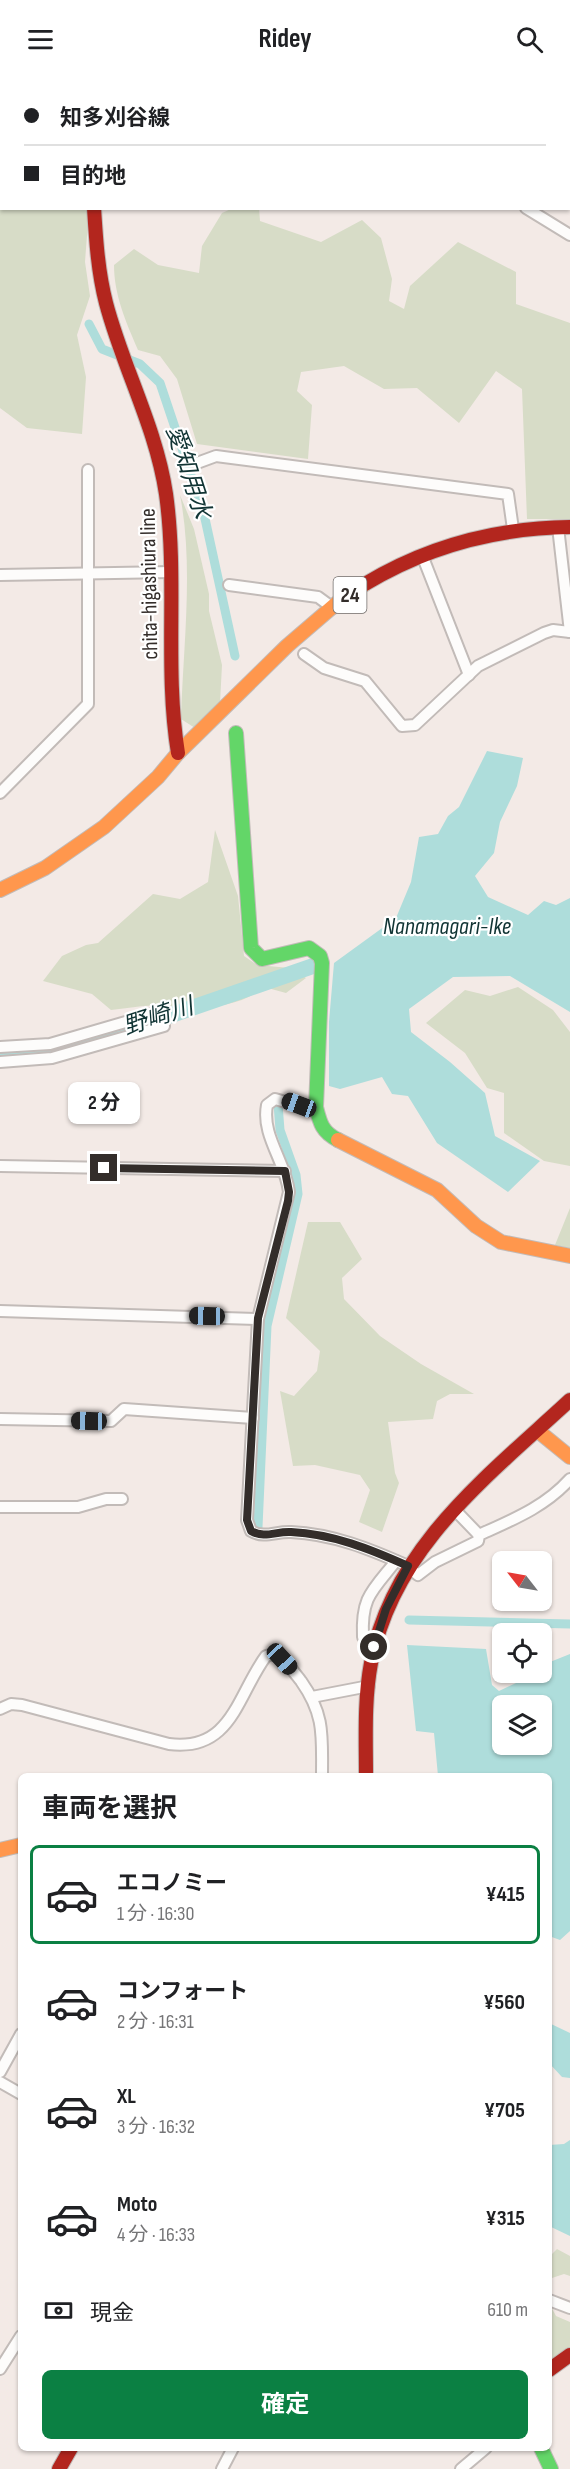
<!DOCTYPE html>
<html lang="ja">
<head>
<meta charset="utf-8">
<style>
	:root { --surface:#fff; --page:#f6f6f6; --text:#202124; --muted:#757577; --line:#e0e0e0; --accent:#0b8043 }
	body { margin:0; font-family:"Sofia Sans Condensed","Noto Sans JP",sans-serif; background:var(--page); color:var(--text); height:100vh; display:flex; flex-direction:column; font-size:22px; white-space:nowrap }
	* { box-sizing:border-box; margin:0 }
	p { font-size:20px; color:var(--muted) }
	.icon { flex:none; width:33px; height:33px; fill:none; stroke:currentColor; stroke-width:2; stroke-linecap:round; stroke-linejoin:round }
	.map { position:relative; flex:1; overflow:hidden }
	.sheet { position:absolute; left:18px; top:1695px; width:534px; height:678px; display:flex; flex-direction:column; background:var(--surface); border-radius:9px; box-shadow:0 2px 4px #0004 }
	.sheet>* { flex:none }
	.banner { position:absolute; left:0px; top:0px; width:570px; height:132px; box-shadow:0 2px 4px #0004; display:grid; align-content:center; height:132px; padding:0 24px; background:var(--surface) }
	.needle { width:39px; rotate:301deg }
	.tools { position:absolute; left:492px; top:1473px; display:grid; gap:12px }
	.tools a { display:grid; place-items:center; width:60px; height:60px; border-radius:9px; background:var(--surface); box-shadow:0 2px 4px #0004; font-size:30px }
	.end { position:absolute; width:27px; height:27px; margin:-14px; border:8px solid #332d2a; background:#fff; box-shadow:0 0 0 3px #fff }
	.from { border-radius:50% }
	.bubble { position:absolute; height:42px; border-radius:9px; background:var(--surface); box-shadow:0 2px 4px #0004; font-size:20px; font-weight:700; line-height:42px; text-align:center }
	.car { position:absolute; width:18px; height:36px; margin:-18px -9px; border-radius:8px; box-shadow:0 0 4px 2px #0007; background:linear-gradient(#222 24%,#8ab4d8 0 40%,#222 0 76%,#8ab4d8 0 86%,#222 0) }
	.banner b { display:flex; align-items:center; gap:21px; height:57px; font-size:22px }
	.banner b+b { border-top:2px solid var(--line) }
	.banner i { width:15px; height:15px; background:var(--text) }
	ul { padding:0; list-style:none }
	li { display:flex; align-items:center; gap:18px; height:99px; margin:0 12px 9px; padding:0 12px; border:3px solid transparent; border-radius:9px }
	li div { flex:1 }
	li b { display:block; font-size:22px }
	li em { font-style:normal; font-weight:700 }
	li.active { border-color:var(--accent) }
	li>.icon { width:54px; height:54px; stroke-width:1.5 }
	h2 { padding:0 24px; font-size:27px; line-height:72px }
	.pay { display:flex; align-items:center; gap:15px; height:66px; padding:0 24px; font-size:22px }
	.pay p { margin-inline-start:auto }
	.button { display:flex; gap:12px; margin-top:auto; padding:12px 24px }
	.button a { flex:1; height:69px; border-radius:9px; background:var(--accent); color:#fff; font-size:24px; font-weight:700; line-height:69px; text-align:center }
	header { display:flex; justify-content:space-between; align-items:center; height:78px; padding:0 24px; background:var(--surface); font-size:27px; font-weight:700 }
	.map>svg:first-child { display:block }
</style>
</head>
<body>
<header><svg class="icon" aria-label="menu" viewBox="0 0 24 24"><path d="M4 6h16M4 12h16M4 18h16"/></svg>Ridey<svg class="icon" aria-label="search" viewBox="0 0 24 24"><circle cx="10" cy="10" r="6"/><path d="M15 15l6 6"/></svg></header>
<div class="map">
<svg width="570" height="2391" viewBox="0 0 570 2391">
	<rect width="100%" height="100%" fill="#f3eae6"/>
	<g fill="#d7dcc7">
		<polygon points="0,0 54,1 2,2 2,130 89,131 85,184 90,218 77,257 86,299 82,356 27,350 0,330"/>
		<path d="M 259,130 L 260,143 L 321,164 L 362,142 L 381,160 L 392,201 L 389,223 L 404,231 L 410,208 L 458,164 L 516,194 L 516,226 L 570,245 L 570,441 L 527,441 L 522,311 L 496,293 L 459,345 L 417,310 L 384,311 L 344,288 L 301,294 L 297,313 L 312,327 L 308,381 L 197,366 L 177,301 L 160,278 L 138,272 C 126,244 114,217 114,187 L 134,171 L 158,187 L 199,195 L 202,168 L 222,135 L 231,131 Z"/>
		<path d="M 180,417 L 194,451 L 209,516 L 209,533 L 222,587 L 220,625 L 195,650 L 181,641 C 183,569 194,488 180,417 Z"/>
		<path d="M 215,752 L 238,818 L 244,878 L 257,887 L 290,890 L 306,900 L 286,915 L 264,909 C 228,938 185,926 143,928 C 133,929 122,931 111,932 L 92,916 L 43,903 L 62,878 L 86,867 L 98,865 L 153,816 L 180,821 L 208,804 Z"/>
		<polygon points="518,909 553,932 570,954 570,1088 544,1083 504,1055 504,1015 487,1010 465,975 426,945 465,912 490,918"/>
		<polygon points="570,1130 570,1170 555,1167"/>
		<polygon points="308,1144 340,1144 362,1181 342,1200 344,1221 380,1258 421,1286 474,1316 450,1316 437,1323 433,1341 388,1344 395,1395 399,1405 382,1454 359,1444 370,1412 360,1397 315,1387 293,1388 280,1313 294,1318 317,1293 320,1273 286,1240"/>
		<polygon points="557,2171 570,2178 570,2198 564,2196 552,2200 549,2205 549,2179"/>
		<polygon points="549,2225 556,2238 570,2244 570,2271 549,2285"/>
	</g>
	<g fill="#aedddb" fill-rule="evenodd">
		<polygon points="487,673 523,680 517,708 500,744 494,775 475,798 488,819 528,837 544,823 556,827 570,820 570,934 510,898 453,899 409,931 411,954 450,984 485,1015 495,1058 540,1083 508,1114 437,1065 408,1018 392,1016 382,999 340,1011 329,1008 329,944 334,885 396,840 411,804 419,759 438,756 448,738 459,729"/>
		<path d="M 407,1567 L 486,1571 L 492,1607 L 499,1613 L 516,1605 L 540,1605 L 545,1586 L 570,1576 L 570,1853 L 560,1862 L 549,1858 L 549,1698 L 438,1698 L 434,1655 L 416,1653 ZM 502,1628 L 542,1628 L 542,1666 L 502,1666 Z"/>
		<polygon points="549,1945 570,1955 570,2000 562,1999 549,1985"/>
		<polygon points="570,2062 570,2158 549,2148 549,2067 564,2066"/>
	</g>
	<g fill="none" stroke-linecap="round" stroke-linejoin="round">
		<g stroke="#aedddb" stroke-width="9">
			<polyline points="89,246 102,271 140,286 160,305 204,436 235,578"/>
			<polyline points="258,1449 267,1248 298,1116 296,1097 280,1052 278,1026"/>
			<polyline points="409,1542 570,1546"/>
		</g>
		<polyline stroke="#aedddb" stroke-width="16" points="0,976 54,972 157,942 313,888"/>
		<g stroke="#c2bbb8" stroke-width="14">
			<g id="street">
				<polyline points="302,0 303,2"/>
				<polyline points="490,0 494,2"/>
				<polyline points="389,2 390,0"/>
				<polyline points="504,2 508,0"/>
				<polyline points="568,43 570,45"/>
				<polyline points="568,100 570,98"/>
				<polyline points="526,130 570,157"/>
				<polyline points="197,385 216,378 508,416 513,451"/>
				<polyline points="558,449 570,554"/>
				<polyline points="422,477 469,597"/>
				<polyline points="0,497 172,494"/>
				<polyline points="229,507 318,519 333,530"/>
				<polyline points="304,576 324,590 365,603 402,648 415,647 478,588 544,555 553,552 570,554"/>
				<polyline points="0,715 88,626 88,392"/>
				<polyline points="0,969 50,966 160,934 164,948 52,980 0,984"/>
				<path d="M 310,1031 L 275,1021 L 267,1027 C 261,1058 286,1084 289,1114 L 258,1241 L 247,1442 L 251,1453 C 265,1461 276,1453 291,1454 C 333,1456 370,1471 408,1488"/>
				<polyline points="0,1088 285,1093"/>
				<polyline points="0,1233 258,1241"/>
				<polyline points="0,1341 111,1343 124,1331 253,1340"/>
				<polyline points="0,1429 78,1429 106,1421 122,1421"/>
				<polyline points="454,1431 479,1457"/>
				<path d="M 413,1493 L 418,1497 L 435,1484 L 478,1463 L 479,1457 C 512,1442 545,1429 570,1401"/>
				<path d="M 374,1569 L 363,1559 C 361,1519 372,1513 396,1483"/>
				<polyline points="312,1619 369,1608"/>
				<path d="M 0,1631 L 11,1626 L 22,1627 L 169,1666 C 232,1674 237,1617 266,1578 L 274,1576 C 286,1583 293,1593 301,1603 C 325,1637 322,1658 322,1698"/>
				<polyline points="0,1994 21,1956"/>
				<polyline points="0,2004 21,2016"/>
				<polyline points="549,2222 570,2230"/>
				<polyline points="0,2291 21,2258"/>
				<polyline points="222,2391 233,2370"/>
				<polyline points="461,2391 486,2370"/>
			</g>
		</g>
		<g stroke="#c2bbb8" stroke-width="16">
			<g id="fast">
				<polyline points="0,57 2,58"/>
				<path d="M 236,655 L 251,870 L 262,881 L 309,870 L 320,878 L 322,885 L 316,1029 C 320,1045 322,1054 338,1062"/>
				<polyline points="541,2370 551,2391"/>
			</g>
		</g>
		<g stroke="#c2bbb8" stroke-width="16">
			<g id="slow">
				<polyline points="73,0 73,2"/>
				<polyline points="0,812 45,790 104,749 158,699 178,675 287,568 337,525 365,506"/>
				<polyline points="338,1062 437,1112 476,1148 501,1164 570,1178"/>
				<polyline points="538,1353 570,1379"/>
				<polyline points="0,1772 21,1767"/>
			</g>
		</g>
		<g stroke="#c2bbb8" stroke-width="16">
			<g id="jam">
				<polyline points="321,2 323,0"/>
				<path d="M 94,130 C 96,162 98,194 106,225 C 123,290 156,349 166,416 C 178,502 164,589 178,675"/>
				<path d="M 365,506 C 428,468 497,450 570,449"/>
				<path d="M 366,1698 C 366,1661 364,1622 371,1585 C 392,1470 489,1397 570,1322"/>
				<polyline points="549,2292 570,2277"/>
				<polyline points="59,2391 71,2370"/>
			</g>
		</g>
		<use href="#street" stroke="#fdfcfb" stroke-width="10"/>
		<use href="#fast" stroke="#63d668" stroke-width="14"/>
		<use href="#slow" stroke="#ff974d" stroke-width="14"/>
		<use href="#jam" stroke="#b3261e" stroke-width="14"/>
	</g>
	<g fill="none" stroke-linecap="round" stroke-linejoin="round">
		<path stroke="#332d2a" stroke-width="8" d="M 104,1090 L 285,1093 L 289,1114 L 288,1123 L 258,1240 L 247,1442 L 251,1453 C 265,1461 276,1453 291,1454 C 333,1456 370,1471 408,1488 L 386,1531 L 374,1569"/>
	</g>
	<g text-anchor="middle" stroke-width="4.5" stroke-linejoin="round" paint-order="stroke">
		<rect fill="#fff" stroke="#706c6a" stroke-width="1.5" x="333.5" y="499" width="33" height="36" rx="4.5"/>
		<g font-size="21" font-weight="bold" fill="#332d2a">
			<text x="350" y="524">24</text>
		</g>
		<g font-size="22" fill="#332d2a" stroke="#fff">
			<text transform="translate(148 506) rotate(-91)" y="8">chita-higashiura line</text>
		</g>
		<g font-size="24" font-style="italic" fill="#113434" stroke="#fff">
			<text transform="translate(189 394) rotate(72)" y="8">愛知用水</text>
			<text x="447" y="856">Nanamagari-Ike</text>
			<text transform="translate(158 938) rotate(-18)" y="8">野崎川</text>
		</g>
	</g>
</svg>
<div class="tools">
<a><svg class="needle" viewBox="-14 -14 28 28"><path d="M0-13l5 13h-10z" fill="#e53935"/><path d="M0 13l5-13h-10z" fill="#757577"/></svg></a>
<a><svg class="icon" aria-label="locate" viewBox="0 0 24 24"><circle cx="12" cy="12" r="6"/><path d="M12 2v4M12 18v4M2 12h4M18 12h4"/></svg></a>
<a><svg class="icon" aria-label="layers" viewBox="0 0 24 24"><path d="M12 4l9 5-9 5-9-5zM3 14l9 5 9-5"/></svg></a>
</div>
<i class="end from" style="left:374px;top:1569px"></i>
<i class="end" style="left:104px;top:1090px"></i>
<div class="bubble" style="left:68px;top:1004px;width:72px">2 分</div>
<i class="car" style="left:299px;top:1027px;rotate:290deg"></i>
<i class="car" style="left:207px;top:1238px;rotate:271deg"></i>
<i class="car" style="left:89px;top:1343px;rotate:271deg"></i>
<i class="car" style="left:282px;top:1581px;rotate:137deg"></i>
<div class="banner">
<b><i class="from"></i>知多刈谷線</b>
<b><i></i>目的地</b>
</div>
<section class="sheet">
<h2>車両を選択</h2>
<ul>
<li class="active"><svg class="icon" aria-label="car" viewBox="0 0 24 24"><path d="M5 17H2v-5l4-1 3-4h7l3 4 3 1v5h-3M9 17h6M6 11h13"/><circle cx="7" cy="17" r="2"/><circle cx="17" cy="17" r="2"/></svg><div><b>エコノミー</b><p>1 分 · 16:30</p></div><em>¥415</em></li>
<li><svg class="icon" aria-label="car" viewBox="0 0 24 24"><path d="M5 17H2v-5l4-1 3-4h7l3 4 3 1v5h-3M9 17h6M6 11h13"/><circle cx="7" cy="17" r="2"/><circle cx="17" cy="17" r="2"/></svg><div><b>コンフォート</b><p>2 分 · 16:31</p></div><em>¥560</em></li>
<li><svg class="icon" aria-label="car" viewBox="0 0 24 24"><path d="M5 17H2v-5l4-1 3-4h7l3 4 3 1v5h-3M9 17h6M6 11h13"/><circle cx="7" cy="17" r="2"/><circle cx="17" cy="17" r="2"/></svg><div><b>XL</b><p>3 分 · 16:32</p></div><em>¥705</em></li>
<li><svg class="icon" aria-label="car" viewBox="0 0 24 24"><path d="M5 17H2v-5l4-1 3-4h7l3 4 3 1v5h-3M9 17h6M6 11h13"/><circle cx="7" cy="17" r="2"/><circle cx="17" cy="17" r="2"/></svg><div><b>Moto</b><p>4 分 · 16:33</p></div><em>¥315</em></li>
</ul>
<div class="pay"><svg class="icon" aria-label="cash" viewBox="0 0 24 24"><path d="M3 7h18v10H3z"/><circle cx="12" cy="12" r="2"/></svg>現金<p>610 m</p></div>
<div class="button"><a>確定</a></div>
</section>
</div>
</body>
</html>
